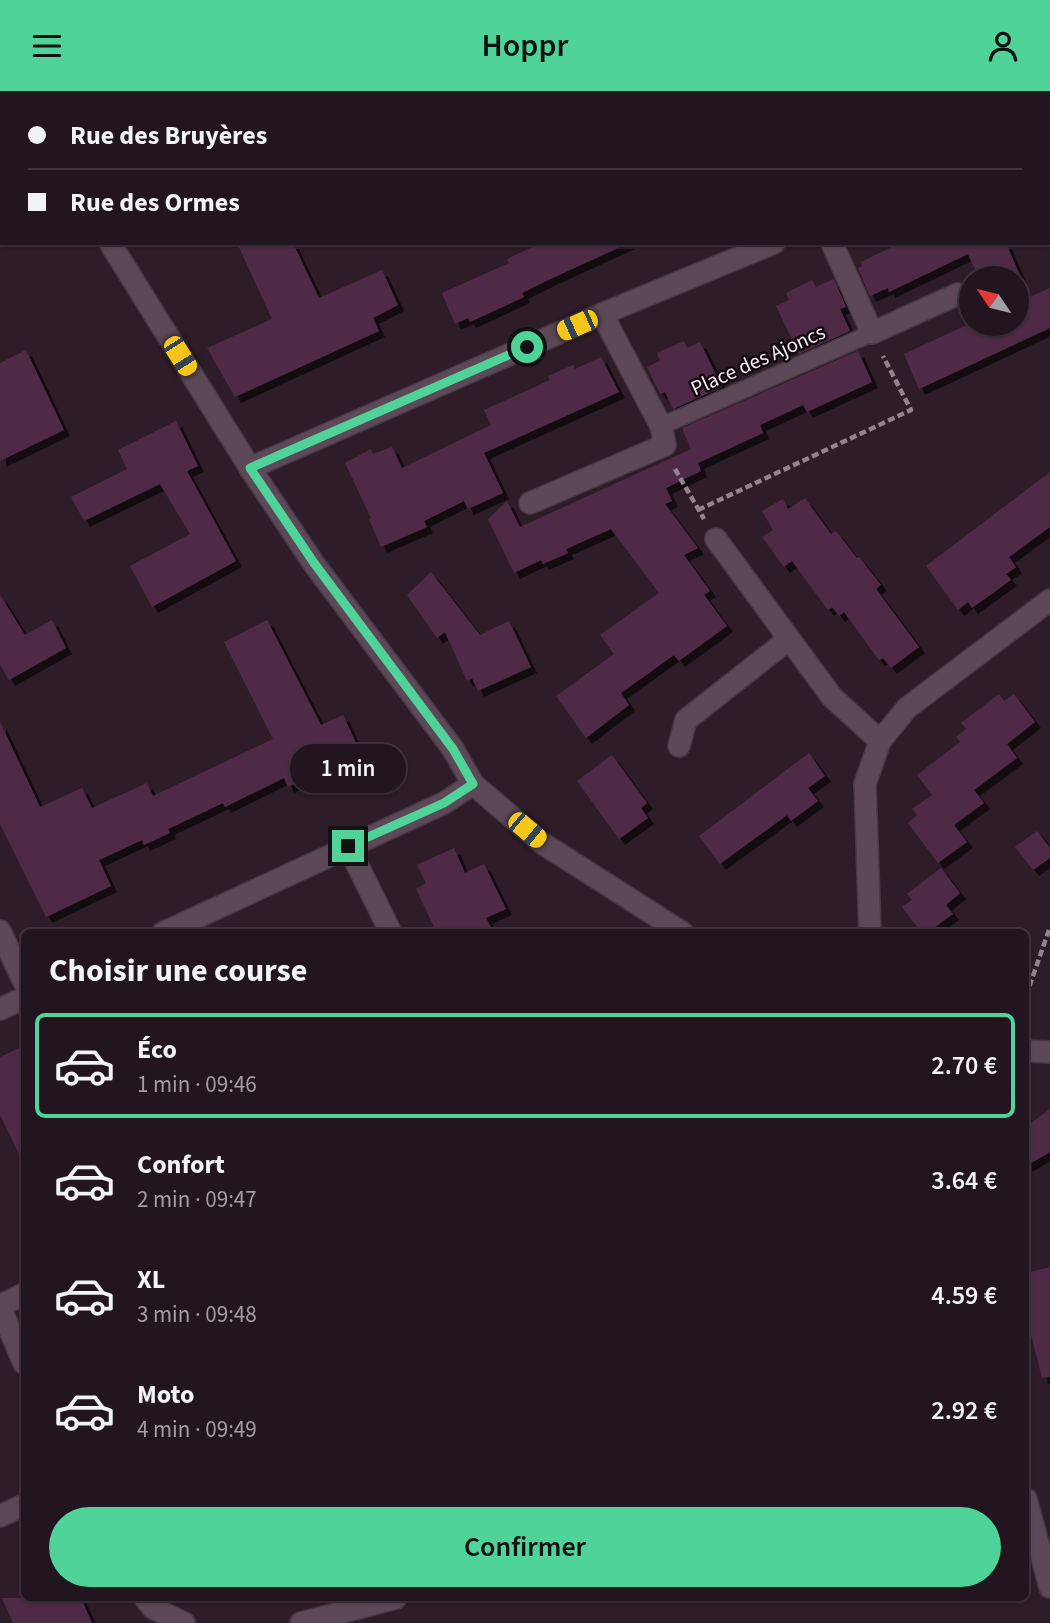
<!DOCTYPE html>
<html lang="fr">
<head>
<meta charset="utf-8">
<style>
	:root { --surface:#22151f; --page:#2e222c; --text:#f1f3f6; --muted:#a29fa4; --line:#3f343d; --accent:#4fd399 }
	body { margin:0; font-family:"Source Sans 3",sans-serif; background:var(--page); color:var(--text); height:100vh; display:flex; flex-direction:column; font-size:26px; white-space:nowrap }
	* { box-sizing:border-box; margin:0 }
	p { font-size:23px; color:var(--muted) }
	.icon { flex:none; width:38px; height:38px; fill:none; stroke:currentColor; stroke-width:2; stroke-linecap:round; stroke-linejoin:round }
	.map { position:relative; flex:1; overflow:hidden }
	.panel { position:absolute; left:21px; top:838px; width:1008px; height:672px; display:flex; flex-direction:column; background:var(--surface); border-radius:10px; box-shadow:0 2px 5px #0004,0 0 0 2px var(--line) }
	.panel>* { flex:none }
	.top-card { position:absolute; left:0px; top:0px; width:1050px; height:154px; box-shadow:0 2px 5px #0004,0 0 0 2px var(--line); display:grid; align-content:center; height:154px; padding:0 28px; background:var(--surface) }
	.needle { width:46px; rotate:305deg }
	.fabs { position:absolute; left:959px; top:175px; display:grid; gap:14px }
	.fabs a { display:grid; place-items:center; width:70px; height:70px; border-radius:50%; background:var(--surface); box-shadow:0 2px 5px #0004,0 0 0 2px var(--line); font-size:35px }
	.end { position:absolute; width:32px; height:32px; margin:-16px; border:9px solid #4fd399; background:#111; box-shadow:0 0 0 4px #111 }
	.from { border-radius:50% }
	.bubble { position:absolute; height:49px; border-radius:24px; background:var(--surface); box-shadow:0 2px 5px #0004,0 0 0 2px var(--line); font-size:23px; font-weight:600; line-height:49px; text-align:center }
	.car { position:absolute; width:21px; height:42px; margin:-21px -10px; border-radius:9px; box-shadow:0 0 5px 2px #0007; background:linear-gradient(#f5c518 24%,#345 0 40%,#f5c518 0 76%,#345 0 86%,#f5c518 0) }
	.top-card b { display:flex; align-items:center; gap:24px; height:66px; font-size:26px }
	.top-card b+b { border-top:2px solid var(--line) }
	.top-card i { width:18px; height:18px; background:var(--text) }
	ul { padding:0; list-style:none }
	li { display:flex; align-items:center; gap:21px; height:105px; margin:0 14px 10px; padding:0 14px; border:4px solid transparent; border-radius:10px }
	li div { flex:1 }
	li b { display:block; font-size:26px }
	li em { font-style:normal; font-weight:600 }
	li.on { border-color:var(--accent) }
	li>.icon { width:63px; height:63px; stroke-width:1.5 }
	h2 { padding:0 28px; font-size:32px; line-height:84px }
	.button { display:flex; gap:14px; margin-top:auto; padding:14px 28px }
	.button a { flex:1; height:80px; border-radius:42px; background:var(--accent); color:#111; font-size:28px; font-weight:600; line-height:80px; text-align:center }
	header { display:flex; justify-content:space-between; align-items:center; height:91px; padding:0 28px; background:var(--accent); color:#111; font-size:32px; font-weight:600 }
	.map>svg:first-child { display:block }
</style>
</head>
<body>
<header><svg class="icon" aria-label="menu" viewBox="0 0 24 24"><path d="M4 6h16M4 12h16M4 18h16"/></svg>Hoppr<svg class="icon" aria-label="person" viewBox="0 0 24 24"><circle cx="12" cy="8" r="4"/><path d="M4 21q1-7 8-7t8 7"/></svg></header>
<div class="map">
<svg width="1050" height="1532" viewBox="0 0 1050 1532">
	<defs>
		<filter id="shadow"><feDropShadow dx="6" dy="6" stdDeviation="0" flood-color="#0009"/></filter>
	</defs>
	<rect width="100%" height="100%" fill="#2e1c29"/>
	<g fill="#502b47" filter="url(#shadow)">
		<polygon points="237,152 293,152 319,207 382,179 398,214 373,227 379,240 235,306 207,257 272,228"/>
		<polygon points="541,152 629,152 546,190 522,202 524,206 470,231 468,227 455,233 442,202 509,172 507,168"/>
		<polygon points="900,152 1006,152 1021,187 979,187 968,163 889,201 888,197 870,205 858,177 862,175 861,171"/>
		<polygon points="834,188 846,216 840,218 850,240 799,263 776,215 789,209 786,202 812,189 816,196"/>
		<polygon points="1050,197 1050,237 919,298 904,263 969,233 1017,233 1017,212"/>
		<polygon points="684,250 687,257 700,251 722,296 673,318 665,301 660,303 647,276 660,270 657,262"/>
		<polygon points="26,259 64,339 0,370 0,272"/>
		<polygon points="858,260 872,291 807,321 803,314 760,334 763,342 698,372 701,380 666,397 672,410 665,413 698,457 684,464 710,500 704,504 727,535 679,570 674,564 621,602 629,614 586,647 556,605 614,563 600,544 659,502 611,438 566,458 568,462 543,473 541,469 514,482 488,428 507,410 520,436 691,358 682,337"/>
		<polygon points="601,266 619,301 484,362 503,402 468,418 464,410 424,430 427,436 381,456 369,428 371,427 345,372 371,358 373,363 392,356 402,377 491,334 484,319 550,289 548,285 573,274 575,278"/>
		<polygon points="176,330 198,375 187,380 236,470 152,516 130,475 190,443 160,393 84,430 71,406 127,378 118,359"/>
		<polygon points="1050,381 1050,436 1009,466 1016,476 1006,483 1011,489 972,517 968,511 958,519 926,475"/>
		<polygon points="805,407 831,443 836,440 857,467 859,466 881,494 876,498 919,556 891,577 883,567 879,569 844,521 839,525 832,516 828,519 792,470 784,476 762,446 773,439 762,420 783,408 788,418"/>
		<polygon points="431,481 480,544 509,530 531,576 478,600 472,587 467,590 445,541 437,547 407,504"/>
		<polygon points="0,504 25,544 52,529 66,557 9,589 0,574"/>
		<polygon points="267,529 321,634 343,624 365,671 339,683 334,675 288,696 284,687 225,716 223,712 168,738 170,742 144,754 142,749 99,769 111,795 46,826 0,733 0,631 40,716 82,697 92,717 147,692 153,705 273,648 224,551"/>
		<polygon points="999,603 1004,610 1014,603 1035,631 1007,653 1017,667 974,699 984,712 954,734 967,751 938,772 908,732 917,724 912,718 932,704 917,684 960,651 956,646 966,638 961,632"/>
		<polygon points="809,662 825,685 808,697 818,710 791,730 787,724 720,773 699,745"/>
		<polygon points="612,664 647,712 641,717 648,727 619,748 577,690"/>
		<polygon points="1037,740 1050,757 1050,767 1033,779 1015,756"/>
		<polygon points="454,757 465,782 484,773 506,818 486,827 494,842 437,842 416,798 426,792 417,774"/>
		<polygon points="941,777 960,802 946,814 953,823 927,842 922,842 902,816 912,809 907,803"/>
		<polygon points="24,955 24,1073 0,1024 0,966"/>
		<polygon points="1050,1018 1050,1061 1026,1075 1026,1036"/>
		<polygon points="1050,1176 1050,1286 1042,1287 1026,1224 1026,1182"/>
		<polygon points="2,1507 81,1507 92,1532 13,1532"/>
	</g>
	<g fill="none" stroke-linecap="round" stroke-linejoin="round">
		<g stroke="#473844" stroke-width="19">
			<polyline id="lane" points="661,335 872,242"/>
		</g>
		<g stroke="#473844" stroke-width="24">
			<g id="street">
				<polyline points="619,0 620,2"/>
				<polyline points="1048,43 1050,41"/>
				<polyline points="1048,118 1050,122"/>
				<polyline points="832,152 872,242 958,203"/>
				<polyline points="250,377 602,223 774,152"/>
				<polyline points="530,412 665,354 661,335 602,223"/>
				<polyline points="716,448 832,606 880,650"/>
				<polyline points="679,655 686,629 789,548"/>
				<polyline points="348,755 391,842"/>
				<polyline points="0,840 24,891"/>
				<polyline points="163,842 444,712 473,693"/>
				<polyline points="870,842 865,693 880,650 907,617 1050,509"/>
				<polyline points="0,918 24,907"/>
				<polyline points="0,1215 24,1203"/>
				<polyline points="0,1216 24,1272"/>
				<polyline points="1026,1408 1050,1496"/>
				<polyline points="0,1425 24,1414"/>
				<polyline points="145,1507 153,1517 184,1532"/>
				<polyline points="301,1532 396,1507"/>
			</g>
		</g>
		<g stroke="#473844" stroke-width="24">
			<g id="secondary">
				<polyline points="15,0 16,2"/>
				<polyline points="110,152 250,377 314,473 453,658 473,693 542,752 683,842"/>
				<polyline points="1026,960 1050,961"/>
			</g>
		</g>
		<g stroke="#93838e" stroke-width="4.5" stroke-dasharray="7 3.5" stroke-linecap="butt">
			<polyline points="675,378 704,428"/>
			<polyline points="698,419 911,319 883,265"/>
			<polyline points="1026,905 1050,836"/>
		</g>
		<use href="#lane" stroke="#5c4856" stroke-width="16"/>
		<use href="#street" stroke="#5c4856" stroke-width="21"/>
		<use href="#secondary" stroke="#5c4856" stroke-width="21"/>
	</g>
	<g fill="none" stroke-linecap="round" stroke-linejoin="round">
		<polyline stroke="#4fd399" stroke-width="9" points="348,755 444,712 473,693 453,658 314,472 250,377 527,256"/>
	</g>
	<g text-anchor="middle" stroke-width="5" stroke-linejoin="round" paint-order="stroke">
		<g font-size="21" fill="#f8ebf4" stroke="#11090f">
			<text transform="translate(758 269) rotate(-24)" y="7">Place des Ajoncs</text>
		</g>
	</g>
</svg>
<div class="fabs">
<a><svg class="needle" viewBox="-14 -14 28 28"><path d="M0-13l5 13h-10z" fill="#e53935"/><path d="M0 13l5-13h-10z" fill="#a29fa4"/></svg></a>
</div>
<i class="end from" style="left:527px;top:256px"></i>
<i class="end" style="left:348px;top:755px"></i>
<div class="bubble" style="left:290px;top:653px;width:116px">1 min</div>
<i class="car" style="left:577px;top:234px;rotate:246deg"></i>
<i class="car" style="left:180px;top:265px;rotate:148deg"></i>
<i class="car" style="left:527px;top:739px;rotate:130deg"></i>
<div class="top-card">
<b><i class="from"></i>Rue des Bruyères</b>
<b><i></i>Rue des Ormes</b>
</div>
<section class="panel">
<h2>Choisir une course</h2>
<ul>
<li class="on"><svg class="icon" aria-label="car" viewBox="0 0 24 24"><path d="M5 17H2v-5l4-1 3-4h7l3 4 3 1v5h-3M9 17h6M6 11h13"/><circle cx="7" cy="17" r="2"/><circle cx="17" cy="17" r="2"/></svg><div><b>Éco</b><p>1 min · 09:46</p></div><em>2.70 €</em></li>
<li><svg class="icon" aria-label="car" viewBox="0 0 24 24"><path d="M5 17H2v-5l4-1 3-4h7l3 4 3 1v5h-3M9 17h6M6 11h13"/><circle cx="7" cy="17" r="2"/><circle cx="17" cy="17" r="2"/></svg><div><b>Confort</b><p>2 min · 09:47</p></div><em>3.64 €</em></li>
<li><svg class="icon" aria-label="car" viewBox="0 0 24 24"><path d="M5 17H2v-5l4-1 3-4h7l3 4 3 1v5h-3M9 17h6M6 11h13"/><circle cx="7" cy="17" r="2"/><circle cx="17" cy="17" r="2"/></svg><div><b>XL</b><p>3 min · 09:48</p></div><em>4.59 €</em></li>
<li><svg class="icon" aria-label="car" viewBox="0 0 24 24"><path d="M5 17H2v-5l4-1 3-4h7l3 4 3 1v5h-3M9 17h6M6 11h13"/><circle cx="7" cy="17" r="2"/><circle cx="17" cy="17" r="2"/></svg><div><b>Moto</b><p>4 min · 09:49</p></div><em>2.92 €</em></li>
</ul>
<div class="button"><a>Confirmer</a></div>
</section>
</div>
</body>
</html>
